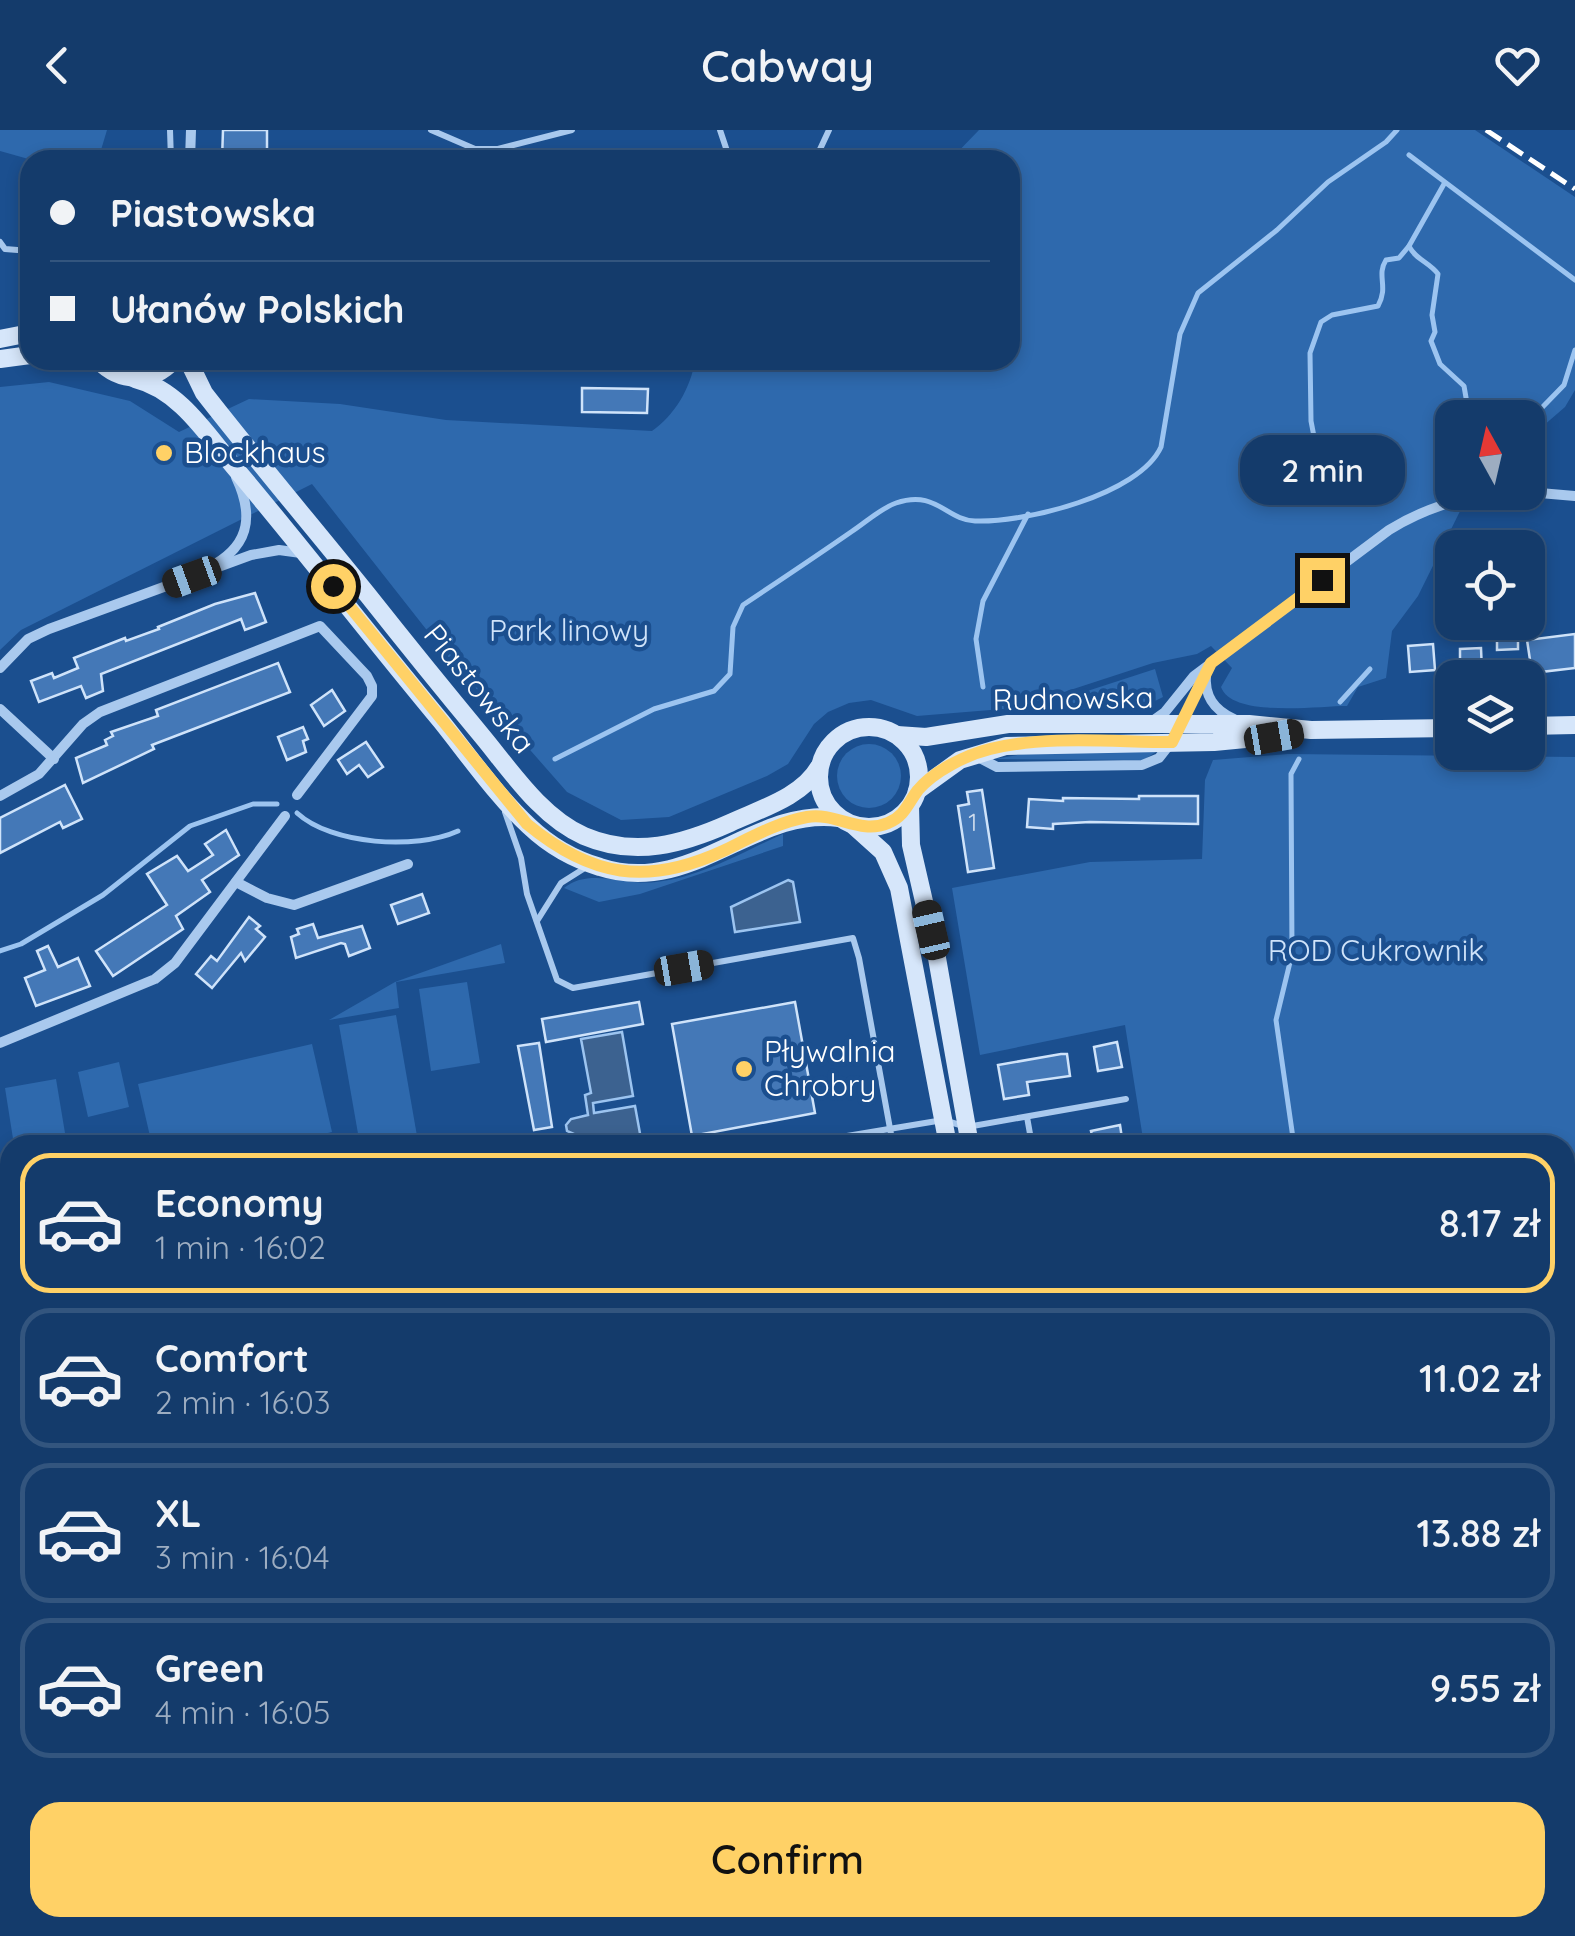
<!DOCTYPE html>
<html lang="en">
<head>
<meta charset="utf-8">
<style>
	:root { --surface:#143b6b; --page:#1d4271; --text:#f1f3f6; --muted:#9dadc1; --line:#33557e; --accent:#ffd166 }
	body { margin:0; font-family:Quicksand,sans-serif; background:var(--page); color:var(--text); height:100vh; display:flex; flex-direction:column; font-size:38px; white-space:nowrap }
	* { box-sizing:border-box; margin:0 }
	p { font-size:32px; color:var(--muted) }
	.icon { flex:none; width:55px; height:55px; fill:none; stroke:currentColor; stroke-width:2; stroke-linecap:round; stroke-linejoin:round }
	.map { position:relative; flex:1; overflow:hidden }
	.sheet { position:absolute; left:0px; top:1005px; width:1575px; height:802px; display:flex; flex-direction:column; background:var(--surface); border-radius:30px 30px 0 0; box-shadow:0 5px 15px #0003,0 0 0 2px var(--line) }
	.sheet>* { flex:none }
	.guide { position:absolute; left:20px; top:20px; width:1000px; height:220px; border-radius:30px; box-shadow:0 5px 15px #0003,0 0 0 2px var(--line); display:grid; align-content:center; height:220px; padding:0 30px; background:var(--surface) }
	.needle { width:65px; rotate:352deg }
	.buttons { position:absolute; left:1435px; top:270px; display:grid; gap:20px }
	.buttons a { display:grid; place-items:center; width:110px; height:110px; border-radius:20px; background:var(--surface); box-shadow:0 5px 15px #0003,0 0 0 2px var(--line); font-size:50px }
	.end { position:absolute; width:45px; height:45px; margin:-22px; border:12px solid #ffd166; background:#111; box-shadow:0 0 0 5px #111 }
	.from { border-radius:50% }
	.bubble { position:absolute; height:70px; border-radius:30px; background:var(--surface); box-shadow:0 5px 15px #0003,0 0 0 2px var(--line); font-size:32px; font-weight:600; line-height:70px; text-align:center }
	.car { position:absolute; width:30px; height:60px; margin:-30px -15px; border-radius:12px; box-shadow:0 0 8px 2px #0007; background:linear-gradient(#222 24%,#8ab4d8 0 40%,#222 0 76%,#8ab4d8 0 86%,#222 0) }
	.guide b { display:flex; align-items:center; gap:35px; height:95px; font-size:38px }
	.guide b+b { border-top:2px solid var(--line) }
	.guide i { width:25px; height:25px; background:var(--text) }
	ul { padding:18px 0 0; list-style:none }
	li { display:flex; align-items:center; gap:30px; height:140px; margin:0 20px 15px; padding:0 10px; border:5px solid var(--line); border-radius:30px }
	li div { flex:1 }
	li b { display:block; font-size:38px }
	li em { font-style:normal; font-weight:600 }
	li.active { border-color:var(--accent) }
	li>.icon { width:90px; height:90px; stroke-width:1.5 }
	.cta { display:flex; gap:20px; margin-top:auto; padding:20px 30px }
	.cta a { flex:1; height:115px; border-radius:30px; background:var(--accent); color:#111; font-size:40px; font-weight:600; line-height:115px; text-align:center }
	header { display:flex; justify-content:space-between; align-items:center; height:130px; padding:0 30px; background:var(--surface); font-size:45px; font-weight:600 }
	.map>svg:first-child { display:block }
</style>
</head>
<body>
<header><svg class="icon" aria-label="back" viewBox="0 0 24 24"><path d="M15 5l-7 7 7 7"/></svg>Cabway<svg class="icon" aria-label="heart" viewBox="0 0 24 24"><path d="M12 20l-8-8c-3-5 5-10 8-4 3-6 11-1 8 4z"/></svg></header>
<div class="map">
<svg width="1575" height="1806" viewBox="0 0 1575 1806">
	<rect width="100%" height="100%" fill="#1b4f8f"/>
	<g fill="#2e69ad">
		<polygon points="0,0 107,0 98,30 32,30 0,21"/>
		<path d="M 979,0 L 1475,0 L 1575,67 L 1575,260 L 1565,277 L 1528,309 L 1528,288 L 1452,288 L 1452,362 L 1469,363 L 1418,466 L 1392,501 L 1386,548 L 1358,557 L 1347,576 C 1317,576 1232,588 1221,557 L 1232,538 L 1211,516 L 1197,524 L 1153,533 L 1015,578 L 917,586 L 871,570 L 849,573 L 828,582 L 814,594 L 788,634 L 767,646 L 669,687 L 621,690 L 567,662 L 444,522 L 312,354 L 21,500 L 0,520 L 0,257 L 49,252 L 130,271 L 179,302 L 249,269 L 340,274 L 446,290 L 652,301 C 674,286 691,258 695,230 L 1010,230 L 1010,30 L 950,30 Z"/>
		<polygon points="1155,539 1163,567 1141,578 1032,579"/>
		<circle cx="869" cy="646" r="32"/>
		<polygon points="1160,619 1144,630 994,629 1035,622"/>
		<polygon points="1288,624 1575,627 1575,1291 1565,1457 1565,1015 1144,1015 1125,895 980,925 952,758 1090,732 1202,729 1205,650 1213,630"/>
		<path d="M 783,704 L 783,716 L 640,764 L 599,772 L 564,758 C 589,737 626,756 656,752 C 702,747 742,722 783,704 Z"/>
		<polygon points="501,814 505,833 396,852 399,878 329,890 395,852"/>
		<polygon points="467,852 480,933 431,941 419,859"/>
		<polygon points="396,885 417,1006 360,1015 339,895"/>
		<polygon points="312,914 332,1002 276,1015 152,1015 138,954"/>
		<polygon points="119,932 129,977 88,987 78,942"/>
		<polygon points="56,949 67,1015 14,1015 5,958"/>
		<polygon points="10,1204 10,1652 0,1649 0,1210"/>
		<polygon points="1565,1706 1575,1717 1575,1806 1263,1806 1262,1798 1565,1798"/>
	</g>
	<g fill="#3c6290" stroke="#9cc4f0" stroke-width="2.5">
		<polygon points="788,750 793,752 800,792 735,802 731,777"/>
		<polygon points="622,902 633,966 593,973 594,983 635,976 641,1009 608,1015 578,1015 576,1005 567,1001 566,995 571,989 588,985 585,965 591,963 581,909"/>
	</g>
	<g fill="none" stroke-linecap="round" stroke-linejoin="round">
		<g stroke="#9cc4f0" stroke-width="5">
			<polyline points="1409,25 1575,150"/>
			<path d="M 1444,54 L 1409,116 C 1416,130 1429,132 1438,144 L 1432,185 L 1435,202 L 1431,211 L 1440,234 L 1464,256 L 1469,285 L 1473,288"/>
			<polyline points="1528,292 1564,255 1575,220"/>
			<path d="M 1316,317 L 1311,291 L 1310,223 L 1321,192 L 1332,185 L 1378,176 C 1389,156 1376,146 1386,130 L 1399,128 L 1409,116"/>
			<polyline points="983,557 976,509 983,471 1028,384"/>
			<polyline points="1340,572 1370,539"/>
			<path d="M 555,629 L 654,579 L 714,561 L 730,544 L 733,497 L 743,475 C 779,451 815,427 851,402 C 865,393 881,378 896,373 C 936,359 946,390 975,391 C 1024,393 1139,365 1161,317 L 1180,204 L 1198,163 L 1277,100 L 1328,52 L 1386,12 L 1397,0"/>
			<path d="M 297,683 C 332,715 416,720 458,701"/>
			<polyline points="0,821 21,814 103,765 190,696 253,674 277,674"/>
			<polyline points="1294,1015 1276,890 1292,824 1291,644 1299,629"/>
			<polyline points="1565,1696 1575,1706"/>
		</g>
	</g>
	<g fill="#4478b7" stroke="#cfe3fa" stroke-width="2.5">
		<polygon points="223,0 267,0 267,30 222,30"/>
		<polygon points="582,258 648,259 647,283 582,282"/>
		<polygon points="255,463 266,492 245,500 241,489 101,544 103,561 86,568 81,556 39,572 31,551 52,543 54,548 78,538 74,528 125,508 126,511 159,499 158,497 215,474"/>
		<polygon points="1497,492 1518,492 1518,519 1497,520"/>
		<polygon points="1575,504 1575,538 1532,543 1527,510"/>
		<polygon points="1433,514 1435,540 1410,542 1408,516"/>
		<polygon points="1481,518 1482,542 1460,542 1460,519"/>
		<polygon points="278,533 290,562 152,615 154,619 83,653 76,628 107,615 105,610 113,606 111,602 158,586 156,580"/>
		<polygon points="332,560 345,581 324,596 311,575"/>
		<polygon points="303,597 308,609 303,611 306,622 287,630 278,607"/>
		<polygon points="366,612 383,637 368,647 359,635 347,644 338,630"/>
		<polygon points="65,655 82,689 63,698 60,692 0,723 0,688"/>
		<polygon points="982,660 994,738 968,742 958,676 969,674 967,662"/>
		<polygon points="1139,666 1198,666 1198,694 1090,692 1053,694 1053,699 1027,697 1029,669 1063,671 1063,668 1139,669"/>
		<polygon points="226,700 239,725 202,750 210,762 176,786 183,799 113,846 96,821 167,775 147,744 177,726 188,741 213,725 205,714"/>
		<polygon points="422,764 429,783 398,794 391,775"/>
		<polygon points="249,787 260,796 256,799 265,807 245,831 241,823 212,858 196,844 211,826 217,831"/>
		<polygon points="313,794 318,808 362,796 370,818 349,826 345,814 341,813 296,828 291,807 299,804 297,799"/>
		<polygon points="48,816 58,837 78,828 90,856 36,876 25,848 45,840 37,821"/>
		<polygon points="639,872 643,894 546,912 542,889"/>
		<polygon points="795,872 815,983 692,1006 672,894"/>
		<polygon points="1117,912 1122,937 1098,941 1094,917"/>
		<polygon points="539,913 552,997 534,1000 518,916"/>
		<polygon points="1061,924 1067,924 1070,946 1027,952 1029,965 1004,969 998,935"/>
		<polygon points="1120,995 1123,1015 1094,1015 1091,1001"/>
	</g>
	<g fill="none" stroke-linecap="round" stroke-linejoin="round">
		<g stroke="#a9c9ee" stroke-width="6">
			<polyline points="170,0 171,30"/>
			<polyline points="431,0 475,19 498,19 572,0"/>
			<polyline points="720,0 730,30"/>
			<polyline points="815,30 829,0"/>
			<polyline points="0,112 5,119 30,121"/>
			<polyline points="505,682 521,728 527,764 557,850 573,858 853,808 859,828 893,1015"/>
			<polyline points="537,791 561,753 588,736"/>
			<polyline points="1027,987 1032,1015"/>
			<polyline points="793,1015 943,990 967,997 1126,969"/>
			<polyline points="0,1041 10,1097"/>
			<polyline points="0,1155 10,1150"/>
			<polyline points="1565,1505 1575,1506"/>
			<polyline points="0,1695 10,1694"/>
			<polyline points="0,1772 10,1783"/>
			<polyline points="23,1798 31,1806"/>
			<polyline points="95,1798 97,1806"/>
			<polyline points="417,1798 422,1806"/>
			<polyline points="550,1798 551,1806"/>
			<polyline points="617,1798 618,1806"/>
			<polyline points="1165,1798 1167,1806"/>
		</g>
		<g stroke="#a9c9ee" stroke-width="10">
			<polyline points="190,30 191,0"/>
			<polyline points="1528,362 1575,366"/>
			<path d="M 215,434 C 251,413 253,383 236,347"/>
			<polyline points="0,538 28,509 49,499 251,425 279,420 301,423"/>
			<path d="M 1206,544 C 1204,566 1214,580 1234,589"/>
			<polyline points="0,579 54,629"/>
			<path d="M 1151,592 L 1165,582 L 1194,546 L 1389,400 C 1425,378 1457,369 1498,362"/>
			<polyline points="1181,595 1207,538"/>
			<polyline points="974,625 997,637 1142,635 1159,628 1170,614"/>
			<polyline points="0,666 39,644 83,594 100,582 320,496 367,546 372,556 372,566 297,665"/>
			<polyline points="236,752 267,768 294,775 408,734"/>
			<polyline points="0,913 155,849 175,833 285,686"/>
		</g>
		<g stroke="#d6e6fa" stroke-width="18">
			<polyline points="0,209 30,203"/>
			<polyline points="0,229 30,225"/>
			<path d="M 98,230 C 120,253 152,254 174,230"/>
			<path d="M 188,230 L 204,263 C 257,331 313,397 367,464 C 405,512 443,559 482,606 C 511,641 541,687 584,706 C 635,728 683,714 730,693 C 760,679 802,667 819,637"/>
			<path d="M 135,249 C 180,260 207,305 235,338 C 305,421 371,507 441,591 C 469,626 496,665 529,696 C 549,715 573,729 600,737 C 691,767 755,676 839,688"/>
			<polyline points="1528,596 1575,595"/>
			<circle cx="869" cy="647" r="50"/>
			<polyline points="897,605 926,607 1008,594 1249,594 1311,600 1452,598"/>
			<polyline points="917,661 960,630 1006,616 1214,612 1286,605"/>
			<polyline points="910,676 911,715 937,828 970,1015"/>
			<polyline points="853,695 883,722 899,758 948,1015"/>
			<polyline points="1088,1798 1089,1806"/>
			<polyline points="1111,1798 1113,1806"/>
		</g>
		<polyline stroke="#fff" stroke-width="5" stroke-dasharray="18 8" stroke-linecap="butt" points="1486,0 1575,59"/>
	</g>
	<g fill="none" stroke-linecap="round" stroke-linejoin="round">
		<path stroke="#ffd166" stroke-width="12" d="M 333,456 L 527,694 C 591,747 647,756 723,721 C 750,708 778,692 807,687 C 836,682 860,705 888,693 C 905,686 908,673 918,660 C 934,641 966,625 990,619 C 1047,605 1113,612 1172,612 L 1211,533 L 1322,450"/>
	</g>
	<g fill="#ffd166" stroke="#1b4f8f" stroke-width="4">
		<circle cx="164" cy="323" r="10"/>
		<circle cx="744" cy="939" r="10"/>
	</g>
	<g text-anchor="middle" stroke-width="9" stroke-linejoin="round" paint-order="stroke">
		<g font-size="25" fill="#d0dded">
			<text x="973" y="701">1</text>
		</g>
		<g font-size="30" fill="#fff" stroke="#1b4f8f" text-anchor="start">
			<text x="184" y="333">Blockhaus</text>
			<text x="764" y="932">Pływalnia<tspan x="764" dy="34">Chrobry</tspan></text>
		</g>
		<g font-size="30" fill="#cfe3fa" stroke="#1b4f8f">
			<text x="569" y="511">Park linowy</text>
			<text x="1376" y="831">ROD Cukrownik</text>
		</g>
		<g font-size="30" fill="#fff" stroke="#1b4f8f">
			<text transform="translate(479 559) rotate(51)" y="10">Piastowska</text>
			<text transform="translate(1073 569) rotate(-1)" y="10">Rudnowska</text>
		</g>
	</g>
</svg>
<div class="buttons">
<a><svg class="needle" viewBox="-14 -14 28 28"><path d="M0-13l5 13h-10z" fill="#e53935"/><path d="M0 13l5-13h-10z" fill="#9dadc1"/></svg></a>
<a><svg class="icon" aria-label="locate" viewBox="0 0 24 24"><circle cx="12" cy="12" r="6"/><path d="M12 2v4M12 18v4M2 12h4M18 12h4"/></svg></a>
<a><svg class="icon" aria-label="layers" viewBox="0 0 24 24"><path d="M12 4l9 5-9 5-9-5zM3 14l9 5 9-5"/></svg></a>
</div>
<i class="end from" style="left:333px;top:456px"></i>
<i class="end" style="left:1322px;top:450px"></i>
<div class="bubble" style="left:1240px;top:305px;width:165px">2 min</div>
<i class="car" style="left:192px;top:447px;rotate:250deg"></i>
<i class="car" style="left:1274px;top:607px;rotate:80deg"></i>
<i class="car" style="left:931px;top:800px;rotate:347deg"></i>
<i class="car" style="left:684px;top:838px;rotate:80deg"></i>
<div class="guide">
<b><i class="from"></i>Piastowska</b>
<b><i></i>Ułanów Polskich</b>
</div>
<section class="sheet">
<ul>
<li class="active"><svg class="icon" aria-label="car" viewBox="0 0 24 24"><path d="M5 17H2v-5l4-1 3-4h7l3 4 3 1v5h-3M9 17h6M6 11h13"/><circle cx="7" cy="17" r="2"/><circle cx="17" cy="17" r="2"/></svg><div><b>Economy</b><p>1 min · 16:02</p></div><em>8.17 zł</em></li>
<li><svg class="icon" aria-label="car" viewBox="0 0 24 24"><path d="M5 17H2v-5l4-1 3-4h7l3 4 3 1v5h-3M9 17h6M6 11h13"/><circle cx="7" cy="17" r="2"/><circle cx="17" cy="17" r="2"/></svg><div><b>Comfort</b><p>2 min · 16:03</p></div><em>11.02 zł</em></li>
<li><svg class="icon" aria-label="car" viewBox="0 0 24 24"><path d="M5 17H2v-5l4-1 3-4h7l3 4 3 1v5h-3M9 17h6M6 11h13"/><circle cx="7" cy="17" r="2"/><circle cx="17" cy="17" r="2"/></svg><div><b>XL</b><p>3 min · 16:04</p></div><em>13.88 zł</em></li>
<li><svg class="icon" aria-label="car" viewBox="0 0 24 24"><path d="M5 17H2v-5l4-1 3-4h7l3 4 3 1v5h-3M9 17h6M6 11h13"/><circle cx="7" cy="17" r="2"/><circle cx="17" cy="17" r="2"/></svg><div><b>Green</b><p>4 min · 16:05</p></div><em>9.55 zł</em></li>
</ul>
<div class="cta"><a>Confirm</a></div>
</section>
</div>
</body>
</html>
